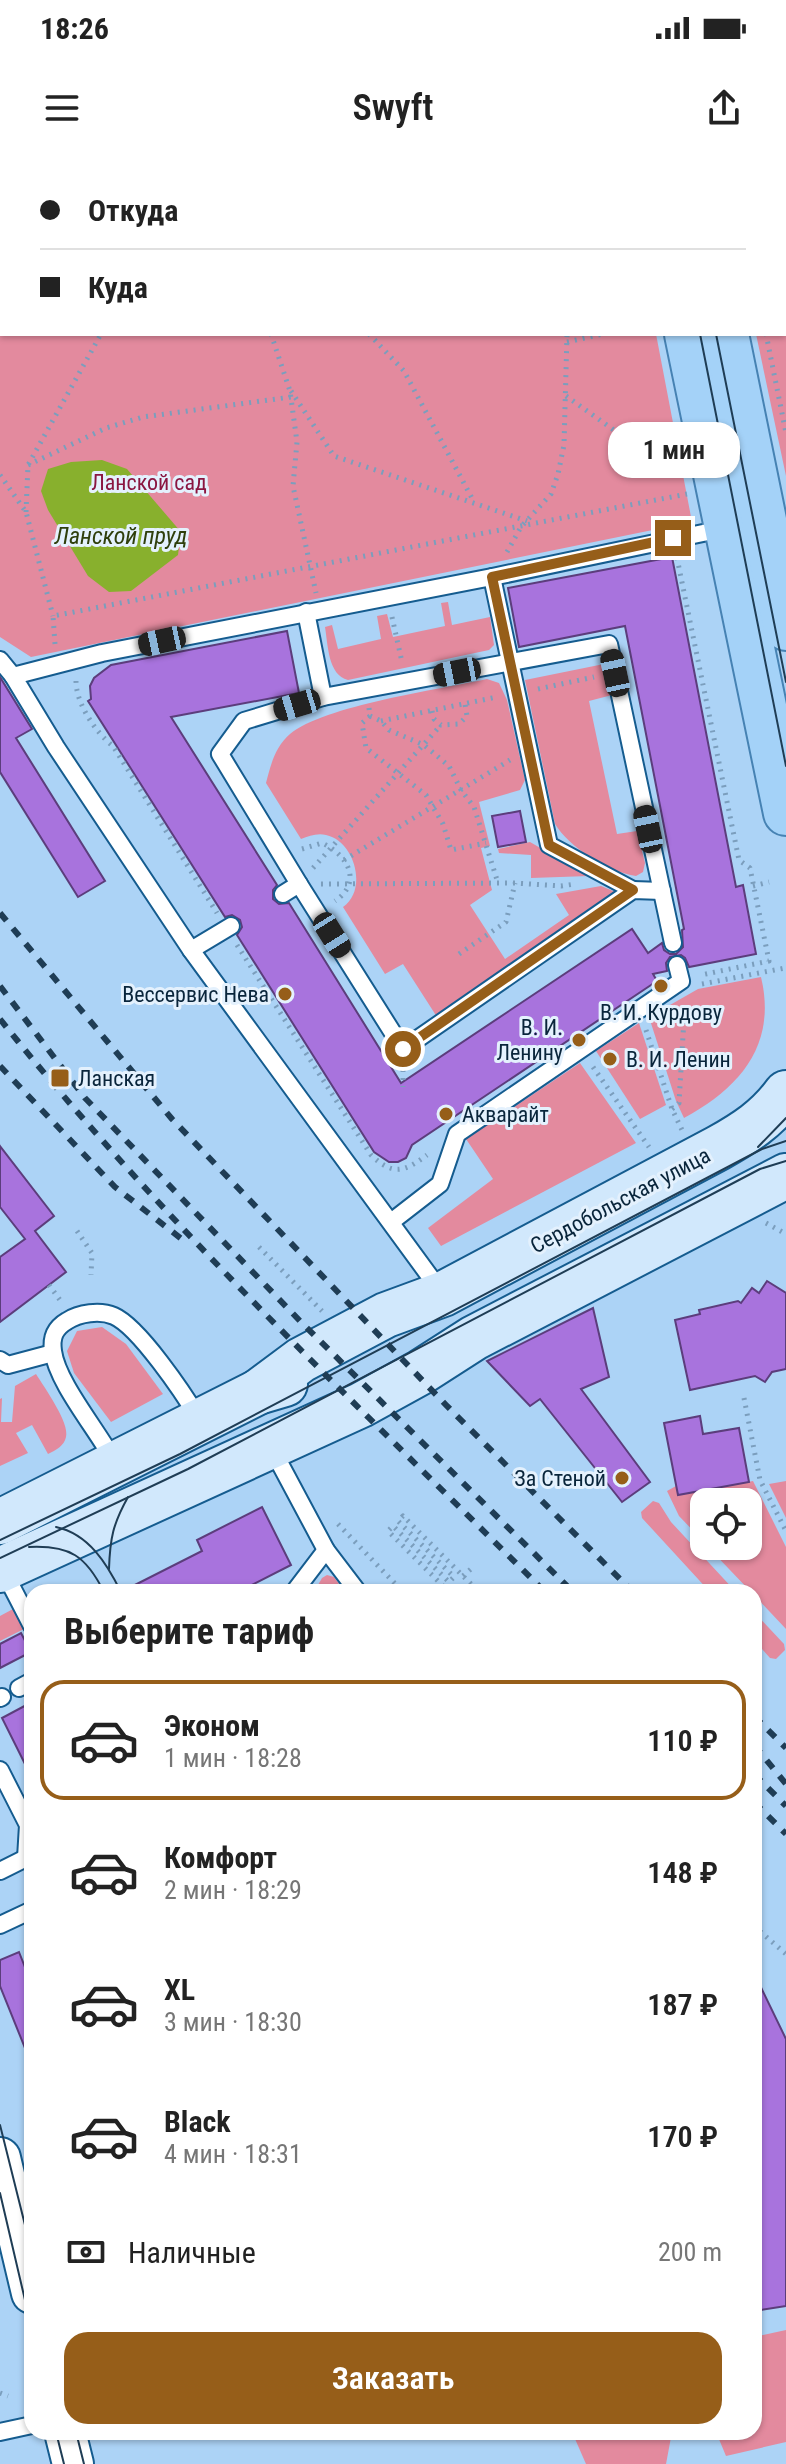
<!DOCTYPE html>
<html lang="ru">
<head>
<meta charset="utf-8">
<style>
	:root { --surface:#fff; --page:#f6f6f6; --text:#222; --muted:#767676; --line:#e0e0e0; --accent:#965e19 }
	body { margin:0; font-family:"Roboto Condensed",sans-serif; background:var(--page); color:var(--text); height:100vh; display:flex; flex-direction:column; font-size:30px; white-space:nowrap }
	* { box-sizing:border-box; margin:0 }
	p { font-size:26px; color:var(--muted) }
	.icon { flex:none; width:44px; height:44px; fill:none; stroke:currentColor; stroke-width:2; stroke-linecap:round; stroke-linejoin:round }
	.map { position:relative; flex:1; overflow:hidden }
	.side { position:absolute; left:24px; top:1424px; width:738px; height:856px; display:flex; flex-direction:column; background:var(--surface); border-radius:24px; box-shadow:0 2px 6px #0004 }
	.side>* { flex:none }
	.guide { position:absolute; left:0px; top:0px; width:786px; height:176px; box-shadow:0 2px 6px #0004; display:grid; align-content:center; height:176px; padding:0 40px; background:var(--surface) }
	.controls { position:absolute; left:690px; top:1328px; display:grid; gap:16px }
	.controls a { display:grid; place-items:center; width:72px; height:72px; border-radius:16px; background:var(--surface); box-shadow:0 2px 6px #0004; font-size:40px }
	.end { position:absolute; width:36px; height:36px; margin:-18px; border:10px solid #965e19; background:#fff; box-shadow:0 0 0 4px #fff }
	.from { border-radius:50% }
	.bubble { position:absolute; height:56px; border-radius:24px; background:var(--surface); box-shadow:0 2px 6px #0004; font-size:26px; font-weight:600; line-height:56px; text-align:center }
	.car { position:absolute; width:24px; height:48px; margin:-24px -12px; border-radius:10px; box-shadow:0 0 6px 2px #0007; background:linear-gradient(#222 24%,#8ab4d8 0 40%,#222 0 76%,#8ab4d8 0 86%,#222 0) }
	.guide b { display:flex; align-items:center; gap:28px; height:76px; font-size:30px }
	.guide b+b { border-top:2px solid var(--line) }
	.guide i { width:20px; height:20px; background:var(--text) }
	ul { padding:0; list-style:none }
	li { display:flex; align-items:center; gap:24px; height:120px; margin:0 16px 12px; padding:0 24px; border:4px solid transparent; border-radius:24px }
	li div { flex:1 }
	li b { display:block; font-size:30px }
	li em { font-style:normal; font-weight:600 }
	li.active { border-color:var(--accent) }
	li>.icon { width:72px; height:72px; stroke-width:1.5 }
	h2 { padding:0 40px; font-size:36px; line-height:96px }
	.pay { display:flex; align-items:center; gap:20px; height:88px; padding:0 40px; font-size:30px }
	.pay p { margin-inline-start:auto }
	.cta { display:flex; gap:16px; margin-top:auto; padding:16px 40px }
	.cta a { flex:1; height:92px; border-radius:24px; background:var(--accent); color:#fff; font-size:32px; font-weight:600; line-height:92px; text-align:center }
	.status { display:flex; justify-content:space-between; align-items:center; height:56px; padding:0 40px; background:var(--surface); direction:ltr }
	.status svg { height:22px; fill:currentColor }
	header { display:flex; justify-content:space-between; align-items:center; height:104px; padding:0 40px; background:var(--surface); font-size:36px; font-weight:600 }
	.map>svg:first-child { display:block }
</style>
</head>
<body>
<div class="status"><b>18:26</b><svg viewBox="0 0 49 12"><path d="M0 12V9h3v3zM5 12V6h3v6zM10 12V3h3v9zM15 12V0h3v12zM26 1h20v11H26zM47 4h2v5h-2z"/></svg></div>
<header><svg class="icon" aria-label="menu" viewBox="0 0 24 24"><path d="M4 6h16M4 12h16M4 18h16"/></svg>Swyft<svg class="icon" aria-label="share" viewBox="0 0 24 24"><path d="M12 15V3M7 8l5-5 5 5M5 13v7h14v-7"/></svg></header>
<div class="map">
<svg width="786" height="2304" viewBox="0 0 786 2304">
	<rect width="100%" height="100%" fill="#acd3f6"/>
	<g fill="#e38a9e">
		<polygon points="0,0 381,0 2,2 2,174 656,174 692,362 31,497 0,477"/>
		<polygon points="466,0 646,0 456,2"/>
		<polygon points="720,0 786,0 786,316 756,174 784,174 784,2"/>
		<path d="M 448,442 L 452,465 L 490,457 L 494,485 L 489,490 L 348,520 C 328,515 328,485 325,467 L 332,465 L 338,489 L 381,479 L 377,456 L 387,454 L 393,477 L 445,466 L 441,443 Z"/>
		<path d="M 604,504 L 612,535 L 589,541 L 617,674 L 637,671 L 645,703 L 643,712 L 636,716 C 608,712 569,687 555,664 L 525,520 Z"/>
		<path d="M 487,519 L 499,523 L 507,540 L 525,620 L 520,630 L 479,642 L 490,686 L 481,688 L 492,730 L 470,745 L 505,799 L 569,755 L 556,734 L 601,726 L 618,733 L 437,857 L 403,804 L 385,814 L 343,747 C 368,730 355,681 326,675 C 317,673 309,676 301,679 L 266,623 C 271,604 275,587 290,574 C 323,546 441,529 487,519 Z"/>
		<polygon points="530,682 589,716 531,718 531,695 499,693 498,689"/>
		<path d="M 761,817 C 777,884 741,927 684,958 L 676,941 L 649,857 L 698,829 Z"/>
		<polygon points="639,863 666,945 640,959 596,891"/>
		<polygon points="580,903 636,983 441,1086 428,1068 493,1019 466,979"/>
		<polygon points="102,1167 126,1184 163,1234 111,1262 74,1213 67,1191 77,1171"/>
		<path d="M 36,1214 C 44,1227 70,1263 66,1277 C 64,1286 56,1290 48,1294 L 32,1265 L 16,1273 L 28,1293 L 0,1306 L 0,1239 L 2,1238 L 1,1262 L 12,1262 L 15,1226 Z"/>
		<polygon points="753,1321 786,1387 786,1469 754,1435 754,1432 751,1432 707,1386 748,1386 748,1342 704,1342 704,1382 679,1356 667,1331 676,1326 678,1335"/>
		<polygon points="786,1321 786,1358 769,1324"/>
		<polygon points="653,1341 659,1343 671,1362 736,1432 710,1432 642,1358 641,1352"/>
		<polygon points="327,1415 334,1417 345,1432 314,1432 322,1418"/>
		<polygon points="13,1449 24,1469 0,1481 0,1456"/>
		<polygon points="754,1452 784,1484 785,1490 776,1499 770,1498 754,1480"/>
		<polygon points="786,2170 786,2282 726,2296 716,2272 754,2272 754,2177"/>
		<polygon points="572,2272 672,2272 666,2304 586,2304"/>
	</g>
	<polygon fill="#88b02d" points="102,300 127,309 181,372 178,395 131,431 109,432 88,416 48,350 41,331 48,309 71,302"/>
	<g fill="#a873dd" stroke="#5c3d7c" stroke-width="2">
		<polygon points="672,397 736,727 743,725 756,794 689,807 685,798 681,795 670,797 666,803 667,811 653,814 657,821 412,985 406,998 398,1002 389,1002 374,992 237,775 242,767 240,760 232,755 225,757 88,541 91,539 90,526 94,518 111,505 287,471 299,533 171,557 277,725 273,730 273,739 279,744 289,743 401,923 632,769 648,793 662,783 664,790 670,794 676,794 683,787 682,770 684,769 625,466 519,487 508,428"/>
		<polygon points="0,517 32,569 16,578 105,721 78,737 0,612"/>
		<polygon points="520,651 526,682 498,687 492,656"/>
		<polygon points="0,986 54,1056 35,1071 66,1112 0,1162 0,1097 25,1079 0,1047"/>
		<polygon points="767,1121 786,1133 786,1209 772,1212 765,1222 755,1216 690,1230 675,1160 700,1154 699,1150 738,1141 741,1143 752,1128 759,1133"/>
		<polygon points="593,1148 609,1217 581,1229 650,1322 622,1342 540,1239 530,1246 487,1201"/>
		<polygon points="700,1256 703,1274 739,1268 749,1322 678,1335 664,1263"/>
		<polygon points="262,1347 291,1405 238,1432 121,1432 202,1391 197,1380"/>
		<polygon points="21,1473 31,1492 0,1508 0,1484"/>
		<polygon points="32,1542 32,1618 2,1558"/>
		<polygon points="19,1792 32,1825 31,1903 0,1826 0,1800"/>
		<polygon points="754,1813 786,1879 786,2146 754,2151"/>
	</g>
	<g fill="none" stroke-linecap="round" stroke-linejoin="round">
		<g stroke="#155c8f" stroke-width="20">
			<g id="service">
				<polyline points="492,417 549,685 633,730"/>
				<polyline points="306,452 323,537"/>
				<polyline points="0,500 13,516"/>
				<polyline points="299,724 220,594 244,561 323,537 609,484 673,783"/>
				<polyline points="283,734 299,724 403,889 633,730 662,731"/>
				<polyline points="191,790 231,766"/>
				<polyline points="391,1062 440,1024 457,974 681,821 677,805"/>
				<polyline points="442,1133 191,790 56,587 13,516 102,493 492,417 727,368"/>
				<polyline points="0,1200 8,1205 53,1193"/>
				<polyline points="271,1287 326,1390 358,1432"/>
				<path d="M 115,1303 C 99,1272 57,1223 53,1191 C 51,1177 55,1168 67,1161 C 79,1153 100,1150 114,1156 C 139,1167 184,1234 199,1259"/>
				<polyline points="3,1410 32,1466"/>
				<polyline points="294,1432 326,1390"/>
				<polyline points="19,1528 32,1521"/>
				<polyline points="0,1538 2,1537"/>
				<polyline points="0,1610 28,1665 26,1698"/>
				<polyline points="0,1711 32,1695"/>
				<polyline points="0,1765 32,1750"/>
				<polyline points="0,2272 32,2265"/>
			</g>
		</g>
		<g stroke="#155c8f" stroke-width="44">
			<g id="tertiary">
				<polyline points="0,1998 32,2133"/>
				<polyline points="65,2272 73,2304"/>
			</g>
		</g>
		<g stroke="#155c8f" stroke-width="48">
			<g id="secondary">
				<path d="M 258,1232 L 301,1200 L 386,1155 L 443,1134 L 718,988 C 745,973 767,959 786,933"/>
				<polyline points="0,1362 258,1232 285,1224"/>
				<polyline points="0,1410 361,1245 421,1212 474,1178 786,1016"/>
			</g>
		</g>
		<g stroke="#4682b3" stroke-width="48">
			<g id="primary">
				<polyline points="652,0 653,2"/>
				<polyline points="690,0 691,2"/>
				<polyline points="687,174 786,653"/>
				<polyline points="726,174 786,468"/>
			</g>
		</g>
		<g stroke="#7b9ebd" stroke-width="5" stroke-dasharray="2 6" stroke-linecap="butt">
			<polyline points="129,0 129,2"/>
			<polyline points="730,0 731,2"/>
			<polyline points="508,2 511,0"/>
			<polyline points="593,2 594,0"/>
			<polyline points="0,4 2,5"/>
			<polyline points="271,174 290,231 297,282 293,326 316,433"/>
			<polyline points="369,174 404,211 474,342"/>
			<polyline points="766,174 786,273"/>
			<polyline points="567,182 603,174"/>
			<polyline points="291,231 334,296 527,361"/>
			<polyline points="566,236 680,317"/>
			<polyline points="28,305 106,268 143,257 291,237"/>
			<polyline points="0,315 26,352 53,456"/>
			<polyline points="26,352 28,305 101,174"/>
			<polyline points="507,392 521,367 551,334 558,314 564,285 567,174"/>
			<polyline points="677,398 739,700 750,708 769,801 701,815"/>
			<polyline points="392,457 402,502"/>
			<polyline points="55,484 53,456 687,334"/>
			<path d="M 76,521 C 76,543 95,572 113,586 L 217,753"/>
			<polyline points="538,529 594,517"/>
			<polyline points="369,548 370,556 381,561 389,570 424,585 449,606 461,630 474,647 498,723"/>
			<polyline points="432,551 434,559 441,565 459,564 467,556 465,544"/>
			<polyline points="370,556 362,563 366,588 426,635 443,664 451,690 486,683"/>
			<polyline points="381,561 497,537"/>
			<path d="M 302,689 L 322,683 C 348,695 363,722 335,741"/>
			<polyline points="344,700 510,600"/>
			<polyline points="313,708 441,565"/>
			<polyline points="321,724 515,723 561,726 575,724"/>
			<polyline points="753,726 769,722"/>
			<path d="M 237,785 L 371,995 C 393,1016 404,1012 427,995"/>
			<polyline points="459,794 506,762 515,723"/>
			<polyline points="702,824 785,808"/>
			<polyline points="646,870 672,949 682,970"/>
			<polyline points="593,907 649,987"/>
			<polyline points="403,910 403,927"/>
			<polyline points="672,949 679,943 685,842"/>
			<polyline points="766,1063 786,1074"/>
			<polyline points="77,1071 92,1093 91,1115"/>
			<polyline points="259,1087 322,1151"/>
			<polyline points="49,1125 60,1140"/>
			<polyline points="744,1238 760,1320 786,1371"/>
			<polyline points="338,1364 403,1432"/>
			<polyline points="463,1416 471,1409"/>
			<polyline points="439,1432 444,1427 388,1371 393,1366 449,1422 454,1417 398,1361 403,1356 479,1432"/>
			<polyline points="754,1766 786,1794"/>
			<polyline points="0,2233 8,2236"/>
		</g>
		<use href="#service" stroke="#fff" stroke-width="16"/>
		<use href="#tertiary" stroke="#fff" stroke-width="40"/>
		<use href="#secondary" stroke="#d1e8fc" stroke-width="44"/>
		<use href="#primary" stroke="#a4d2f8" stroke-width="44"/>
		<g stroke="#1f3d55" stroke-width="2">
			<polyline points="665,0 665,2"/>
			<polyline points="682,0 682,2"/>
			<polyline points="700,174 786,606"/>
			<polyline points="716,174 786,522"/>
			<polyline points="758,987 786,958"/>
			<path d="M 56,1367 C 89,1374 107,1404 121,1432"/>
			<polyline points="0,1380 180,1294 762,989 786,981"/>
			<path d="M 29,1387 C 70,1385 86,1396 104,1432"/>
			<polyline points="0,1398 188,1309 760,1009 786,1001"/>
			<path d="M 109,1409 C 110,1378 113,1364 128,1337"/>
			<polyline points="0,1965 32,2093"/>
			<polyline points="0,2033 32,2170"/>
			<polyline points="56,2272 64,2304"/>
			<polyline points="76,2272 84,2304"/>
		</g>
		<g stroke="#1f3d55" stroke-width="6" stroke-dasharray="10 10" stroke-linecap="butt">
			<polyline points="0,753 172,959 446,1245 633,1432"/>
			<polyline points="0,826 85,938 301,1162 573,1432"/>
			<path d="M 0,859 C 164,1065 359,1246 545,1432"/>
			<polyline points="0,906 115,1027 188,1084"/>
			<polyline points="754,1556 786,1588"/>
			<polyline points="754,1585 786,1624"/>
			<polyline points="754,1614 786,1646"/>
			<polyline points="754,1642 786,1674"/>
		</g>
	</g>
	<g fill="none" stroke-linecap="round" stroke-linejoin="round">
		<polyline stroke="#965e19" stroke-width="10" points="403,889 633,730 549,685 492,417 673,378"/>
	</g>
	<g fill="#965e19" stroke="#e4f1fd" stroke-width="3">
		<circle cx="661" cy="826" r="8"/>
		<circle cx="285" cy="834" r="8"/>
		<circle cx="579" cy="880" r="8"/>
		<circle cx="610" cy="899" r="8"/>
		<rect x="50" y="908" width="20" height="20" rx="4"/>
		<circle cx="446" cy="954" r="8"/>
		<circle cx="622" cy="1318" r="8"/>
	</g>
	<g text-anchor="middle" stroke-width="6" stroke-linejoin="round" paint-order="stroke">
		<g font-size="22" fill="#8a1641" stroke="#e4f1fd">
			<text x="149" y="330">Ланской сад</text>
		</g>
		<g font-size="22" fill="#09253b" stroke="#e4f1fd" text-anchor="end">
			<text x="269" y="842">Вессервис Нева</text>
			<text x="661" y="860" text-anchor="middle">В. И. Курдову</text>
			<text x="563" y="875">В. И.<tspan x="563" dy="25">Ленину</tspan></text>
			<text x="626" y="907" text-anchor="start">В. И. Ленин</text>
			<text x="78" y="926" text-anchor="start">Ланская</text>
			<text x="462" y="962" text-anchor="start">Акварайт</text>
			<text x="606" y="1326">За Стеной</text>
		</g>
		<g font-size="22" fill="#09253b" stroke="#e4f1fd">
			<text transform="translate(620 1040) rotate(-28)" y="8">Сердобольская улица</text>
		</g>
		<g font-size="24" font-style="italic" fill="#2f3f0c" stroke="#e4f1fd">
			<text x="121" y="384">Ланской пруд</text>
		</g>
	</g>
</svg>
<div class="controls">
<a><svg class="icon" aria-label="locate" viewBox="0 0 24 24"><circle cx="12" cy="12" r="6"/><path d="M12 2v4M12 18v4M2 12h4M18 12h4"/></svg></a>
</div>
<i class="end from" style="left:403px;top:889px"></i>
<i class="end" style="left:673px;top:378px"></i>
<div class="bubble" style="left:608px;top:262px;width:132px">1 мин</div>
<i class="car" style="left:162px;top:481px;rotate:258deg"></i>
<i class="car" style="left:457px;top:512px;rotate:259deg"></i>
<i class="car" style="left:615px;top:513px;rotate:348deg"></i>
<i class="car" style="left:297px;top:545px;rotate:253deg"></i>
<i class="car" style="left:648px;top:669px;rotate:348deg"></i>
<i class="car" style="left:332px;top:775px;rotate:148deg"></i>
<div class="guide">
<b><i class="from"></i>Откуда</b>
<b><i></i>Куда</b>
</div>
<section class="side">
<h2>Выберите тариф</h2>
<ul>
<li class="active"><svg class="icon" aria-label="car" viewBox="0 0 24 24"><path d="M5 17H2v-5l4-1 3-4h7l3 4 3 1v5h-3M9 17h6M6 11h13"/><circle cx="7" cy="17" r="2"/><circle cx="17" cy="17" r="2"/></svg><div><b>Эконом</b><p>1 мин · 18:28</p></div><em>110 ₽</em></li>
<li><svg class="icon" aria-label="car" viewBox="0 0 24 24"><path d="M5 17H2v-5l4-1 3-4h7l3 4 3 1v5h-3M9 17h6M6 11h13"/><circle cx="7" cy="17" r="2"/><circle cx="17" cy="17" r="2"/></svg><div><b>Комфорт</b><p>2 мин · 18:29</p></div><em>148 ₽</em></li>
<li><svg class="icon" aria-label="car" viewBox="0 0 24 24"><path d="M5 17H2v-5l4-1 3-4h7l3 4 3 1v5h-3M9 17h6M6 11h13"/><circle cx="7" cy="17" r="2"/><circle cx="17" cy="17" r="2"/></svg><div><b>XL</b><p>3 мин · 18:30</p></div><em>187 ₽</em></li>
<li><svg class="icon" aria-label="car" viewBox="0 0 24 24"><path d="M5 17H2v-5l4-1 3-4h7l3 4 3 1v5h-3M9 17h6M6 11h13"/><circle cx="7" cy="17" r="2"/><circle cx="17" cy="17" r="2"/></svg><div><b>Black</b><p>4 мин · 18:31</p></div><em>170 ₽</em></li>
</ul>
<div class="pay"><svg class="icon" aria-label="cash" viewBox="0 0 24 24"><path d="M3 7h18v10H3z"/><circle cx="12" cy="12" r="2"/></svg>Наличные<p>200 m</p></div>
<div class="cta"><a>Заказать</a></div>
</section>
</div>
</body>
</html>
